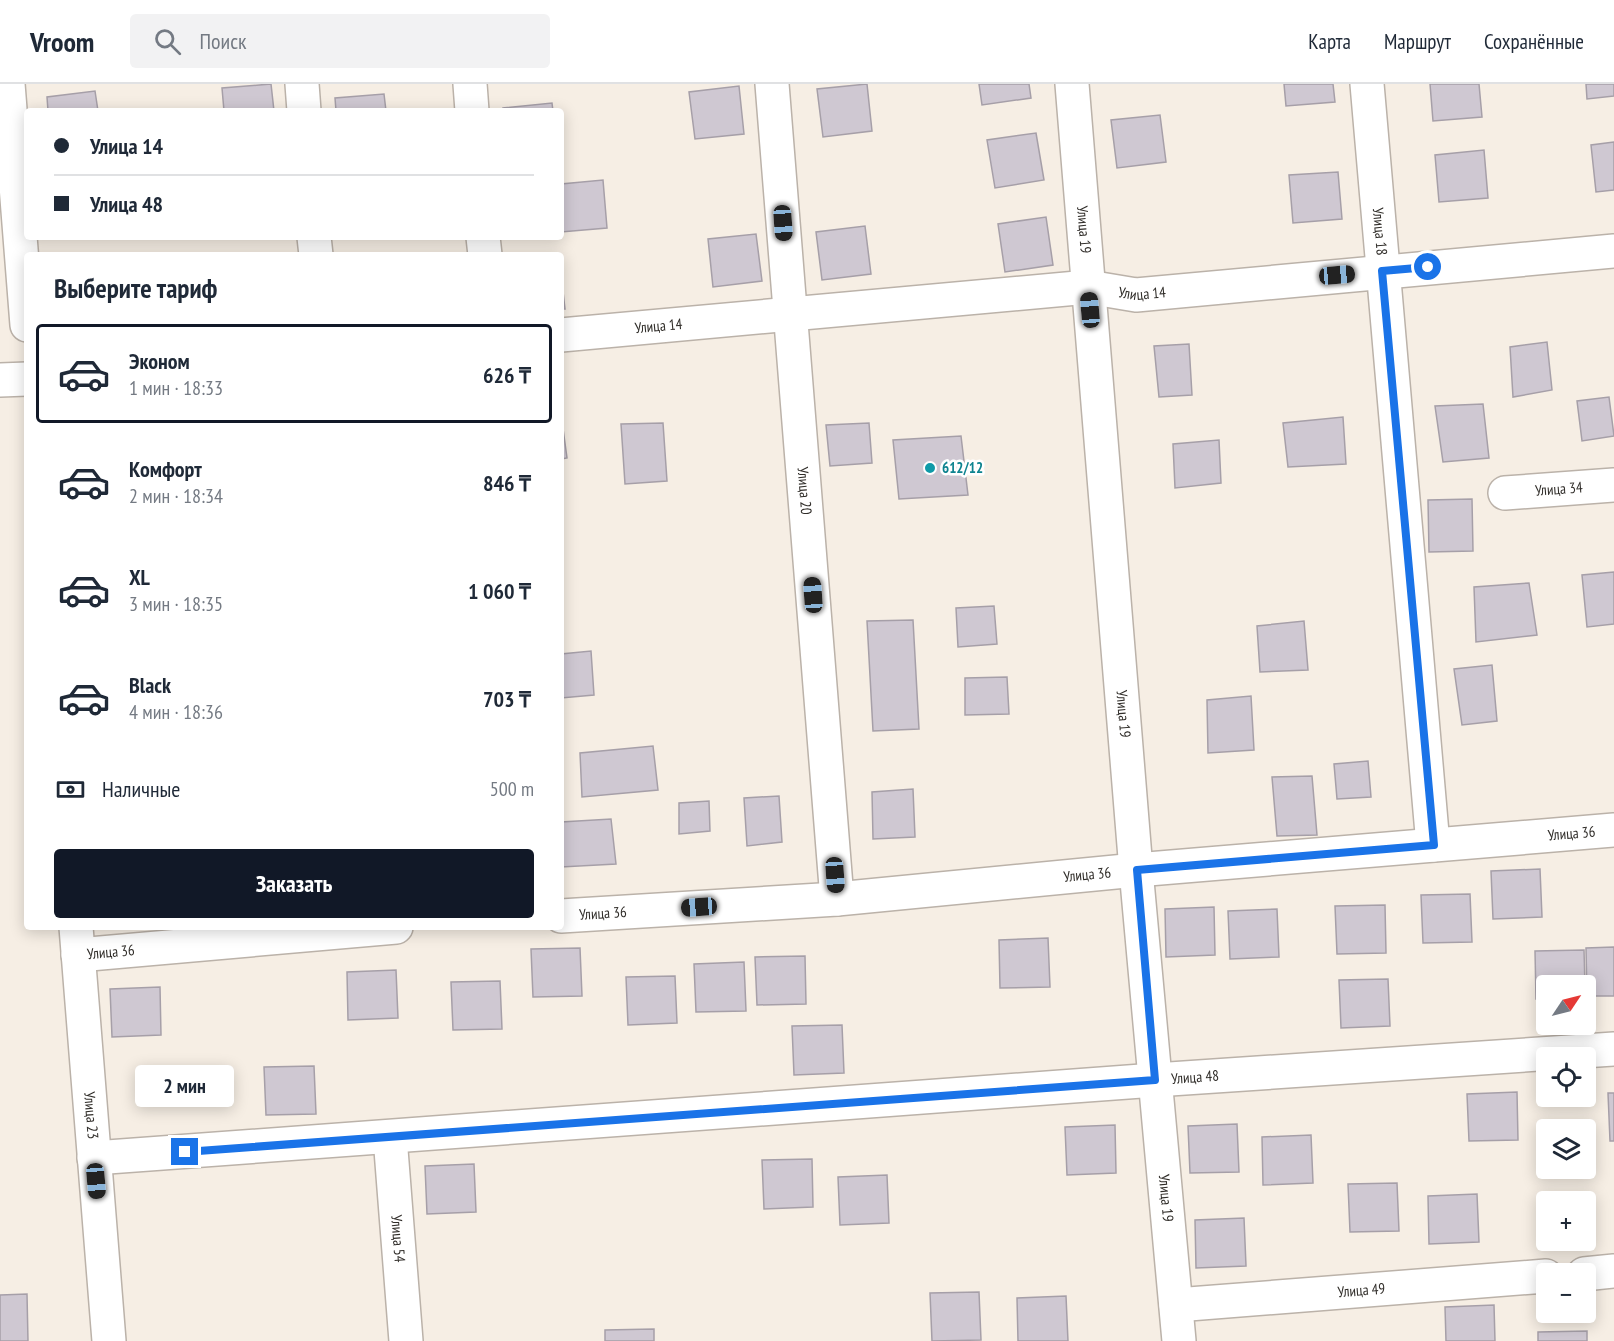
<!DOCTYPE html>
<html lang="ru">
<head>
<meta charset="utf-8">
<style>
	:root { --surface:#fff; --page:#f2f2f3; --text:#1f2937; --muted:#747a83; --line:#e0e1e3; --accent:#111827 }
	body { margin:0; font-family:"PT Sans Narrow",sans-serif; background:var(--page); color:var(--text); height:100vh; display:flex; flex-direction:column; font-size:22px; white-space:nowrap }
	* { box-sizing:border-box; margin:0 }
	p { font-size:20px; color:var(--muted) }
	.icon { flex:none; width:33px; height:33px; fill:none; stroke:currentColor; stroke-width:2; stroke-linecap:round; stroke-linejoin:round }
	.map { position:relative; flex:1; overflow:hidden }
	.drawer { position:absolute; left:24px; top:168px; width:540px; height:678px; display:flex; flex-direction:column; background:var(--surface); border-radius:6px; box-shadow:0 3px 15px #0003 }
	.drawer>* { flex:none }
	.top-card { position:absolute; left:24px; top:24px; width:540px; height:132px; border-radius:6px; box-shadow:0 3px 15px #0003; display:grid; align-content:center; height:132px; padding:0 30px; background:var(--surface) }
	.needle { width:39px; rotate:55deg }
	.buttons { position:absolute; left:1536px; top:891px; display:grid; gap:12px }
	.buttons a { display:grid; place-items:center; width:60px; height:60px; border-radius:6px; background:var(--surface); box-shadow:0 3px 15px #0003; font-size:30px }
	.end { position:absolute; width:27px; height:27px; margin:-14px; border:8px solid #1a73e8; background:#fff; box-shadow:0 0 0 3px #fff }
	.from { border-radius:50% }
	.bubble { position:absolute; height:42px; border-radius:6px; background:var(--surface); box-shadow:0 3px 15px #0003; font-size:20px; font-weight:700; line-height:42px; text-align:center }
	.car { position:absolute; width:18px; height:36px; margin:-18px -9px; border-radius:8px; box-shadow:0 0 4px 2px #0007; background:linear-gradient(#222 24%,#8ab4d8 0 40%,#222 0 76%,#8ab4d8 0 86%,#222 0) }
	.top-card b { display:flex; align-items:center; gap:21px; height:57px; font-size:22px }
	.top-card b+b { border-top:2px solid var(--line) }
	.top-card i { width:15px; height:15px; background:var(--text) }
	ul { padding:0; list-style:none }
	li { display:flex; align-items:center; gap:18px; height:99px; margin:0 12px 9px; padding:0 18px; border:3px solid transparent; border-radius:6px }
	li div { flex:1 }
	li b { display:block; font-size:22px }
	li em { font-style:normal; font-weight:700 }
	li.active { border-color:var(--accent) }
	li>.icon { width:54px; height:54px; stroke-width:1.5 }
	h2 { padding:0 30px; font-size:27px; line-height:72px }
	.pay { display:flex; align-items:center; gap:15px; height:66px; padding:0 30px; font-size:22px }
	.pay p { margin-inline-start:auto }
	.cta { display:flex; gap:12px; margin-top:auto; padding:12px 30px }
	.cta a { flex:1; height:69px; border-radius:6px; background:var(--accent); color:#fff; font-size:24px; font-weight:700; line-height:69px; text-align:center }
	header { display:flex; align-items:center; gap:36px; box-sizing:border-box; height:84px; padding:0 30px; background:var(--surface); border-bottom:2px solid var(--line) }
	header strong { font-size:28px }
	nav { display:flex; gap:33px; margin-inline-start:auto; font-size:21px }
	.search { width:420px; height:54px; background:var(--page); display:flex; align-items:center; gap:15px; box-sizing:border-box; padding:0 21px; border-radius:6px; color:var(--muted); font-size:22px }
	.map>svg:first-child { display:block }
</style>
</head>
<body>
<header>
<strong>Vroom</strong>
<div class="search"><svg class="icon" aria-label="search" viewBox="0 0 24 24"><circle cx="10" cy="10" r="6"/><path d="M15 15l6 6"/></svg>Поиск</div>
<nav><a>Карта</a><a>Маршрут</a><a>Сохранённые</a></nav>
</header>
<div class="map">
<svg width="1614" height="1257" viewBox="0 0 1614 1257">
	<rect width="100%" height="100%" fill="#f6eee4"/>
	<g fill="#cfc8d2" stroke="#a69fa8" stroke-width="1.5">
		<polygon points="271,0 274,27 224,27 222,4"/>
		<polygon points="867,0 872,47 823,53 817,5"/>
		<polygon points="979,0 1029,0 1031,14 982,21"/>
		<polygon points="1284,0 1333,0 1335,18 1286,22"/>
		<polygon points="1430,0 1479,0 1482,33 1433,37"/>
		<polygon points="1586,0 1614,0 1614,12 1587,15"/>
		<polygon points="739,2 744,50 695,55 689,8"/>
		<polygon points="95,7 98,27 48,27 47,13"/>
		<polygon points="384,10 386,27 336,27 335,14"/>
		<polygon points="552,19 553,27 503,27 503,24"/>
		<polygon points="1160,31 1166,78 1117,84 1111,36"/>
		<polygon points="1036,49 1044,96 995,104 987,56"/>
		<polygon points="1614,58 1614,106 1596,108 1591,61"/>
		<polygon points="1484,66 1488,114 1439,118 1435,71"/>
		<polygon points="1338,88 1342,135 1293,139 1289,91"/>
		<polygon points="603,96 607,144 561,148 561,100"/>
		<polygon points="1046,133 1053,181 1005,188 998,140"/>
		<polygon points="865,142 871,190 822,196 816,148"/>
		<polygon points="756,150 762,197 713,203 708,155"/>
		<polygon points="561,190 565,225 561,225"/>
		<polygon points="1547,258 1552,306 1513,313 1510,263"/>
		<polygon points="1189,260 1192,311 1159,313 1154,262"/>
		<polygon points="1609,313 1614,352 1582,357 1577,317"/>
		<polygon points="1483,320 1489,374 1443,378 1435,322"/>
		<polygon points="561,330 567,374 561,375"/>
		<polygon points="1343,333 1346,380 1288,383 1283,339"/>
		<polygon points="663,339 667,397 625,400 621,340"/>
		<polygon points="869,339 872,379 830,382 826,341"/>
		<polygon points="961,352 968,411 899,415 893,356"/>
		<polygon points="1219,356 1221,399 1175,404 1173,360"/>
		<polygon points="1472,415 1473,467 1429,468 1428,416"/>
		<polygon points="1614,488 1614,540 1587,543 1582,491"/>
		<polygon points="1529,499 1537,551 1476,558 1474,503"/>
		<polygon points="994,522 997,560 958,563 956,524"/>
		<polygon points="913,536 919,645 873,647 867,537"/>
		<polygon points="1304,537 1308,586 1260,588 1257,542"/>
		<polygon points="591,567 594,611 561,614 561,570"/>
		<polygon points="1492,581 1497,637 1462,641 1454,585"/>
		<polygon points="1007,593 1009,630 965,631 965,594"/>
		<polygon points="1251,612 1254,666 1208,669 1207,616"/>
		<polygon points="653,662 658,706 582,713 580,669"/>
		<polygon points="1368,677 1371,713 1337,715 1334,680"/>
		<polygon points="1312,692 1317,751 1277,752 1272,693"/>
		<polygon points="913,705 915,753 873,755 872,708"/>
		<polygon points="779,712 782,758 747,762 744,714"/>
		<polygon points="709,717 710,747 679,750 679,719"/>
		<polygon points="611,735 616,780 561,783 561,738"/>
		<polygon points="1540,785 1542,833 1493,835 1491,787"/>
		<polygon points="1470,810 1472,858 1423,859 1421,811"/>
		<polygon points="1385,821 1386,869 1337,870 1335,822"/>
		<polygon points="1214,823 1215,871 1166,873 1165,825"/>
		<polygon points="1277,825 1279,873 1230,875 1228,827"/>
		<polygon points="1048,854 1050,903 1000,904 999,856"/>
		<polygon points="1614,863 1614,912 1587,912 1586,864"/>
		<polygon points="580,864 582,912 533,913 531,865"/>
		<polygon points="1584,866 1585,902 1546,902 1546,915 1536,915 1535,867"/>
		<polygon points="805,872 806,920 757,921 755,873"/>
		<polygon points="744,878 746,927 696,928 694,880"/>
		<polygon points="396,886 398,934 348,936 347,888"/>
		<polygon points="675,892 677,939 628,941 626,893"/>
		<polygon points="1388,895 1390,942 1341,944 1339,896"/>
		<polygon points="500,897 502,945 453,946 451,898"/>
		<polygon points="160,903 161,951 112,953 110,905"/>
		<polygon points="842,941 844,989 794,991 792,942"/>
		<polygon points="314,982 316,1030 266,1031 264,983"/>
		<polygon points="1517,1008 1518,1056 1469,1057 1467,1010"/>
		<polygon points="1608,1009 1614,1009 1614,1057 1610,1057"/>
		<polygon points="1237,1040 1239,1088 1190,1089 1188,1042"/>
		<polygon points="1115,1041 1116,1089 1067,1091 1065,1043"/>
		<polygon points="1311,1051 1313,1099 1263,1101 1262,1053"/>
		<polygon points="812,1075 813,1123 764,1125 762,1076"/>
		<polygon points="474,1080 476,1128 427,1130 425,1082"/>
		<polygon points="887,1091 889,1139 840,1141 838,1093"/>
		<polygon points="1397,1099 1399,1147 1350,1148 1348,1100"/>
		<polygon points="1477,1110 1479,1158 1429,1160 1428,1112"/>
		<polygon points="1244,1134 1246,1182 1196,1184 1195,1136"/>
		<polygon points="979,1208 981,1256 932,1257 930,1209"/>
		<polygon points="27,1210 28,1257 0,1257 0,1211"/>
		<polygon points="1066,1212 1068,1257 1018,1257 1017,1214"/>
		<polygon points="1494,1221 1495,1257 1446,1257 1445,1223"/>
		<polygon points="654,1245 654,1257 605,1257 605,1246"/>
		<polygon points="1587,1247 1587,1257 1538,1257 1538,1248"/>
	</g>
	<g fill="none" stroke-linecap="round" stroke-linejoin="round">
		<g stroke="#bbb2a9" stroke-width="36">
			<g id="minor">
				<polyline points="8,0 27,241"/>
				<polyline points="302,0 304,27"/>
				<polyline points="470,0 472,27"/>
				<path id="s1" d="M 772,0 L 837,815"/>
				<path id="s2" d="M 1072,0 L 1136,786 L 1179,1257"/>
				<path id="s3" d="M 1367,0 L 1433,761"/>
				<polyline points="314,153 316,171"/>
				<polyline points="483,153 485,171"/>
				<path id="s4" d="M 561,251 L 1088,203 L 1136,211 L 1614,167"/>
				<polyline points="0,296 27,295"/>
				<path id="s5" d="M 1505,409 L 1614,401"/>
				<path id="s6" d="M 561,832 L 837,815 L 1136,786 L 1614,746"/>
				<path id="s7" d="M 76,843 L 109,1257"/>
				<path id="s8" d="M 78,871 L 396,843"/>
				<path id="s9" d="M 390,1053 L 406,1257"/>
				<path id="s10" d="M 94,1074 L 1155,996 L 1614,965"/>
				<polyline points="1584,1190 1614,1187"/>
				<path id="s11" d="M 1176,1221 L 1546,1192"/>
			</g>
		</g>
		<use href="#minor" stroke="#fff" stroke-width="33"/>
	</g>
	<g fill="none" stroke-linecap="round" stroke-linejoin="round">
		<polyline stroke="#1a73e8" stroke-width="8" points="185,1068 1155,996 1137,786 1434,761 1382,187 1428,183"/>
	</g>
	<circle fill="#0f9aa8" stroke="#fff" stroke-width="2" cx="930" cy="384" r="6"/>
	<g text-anchor="middle" stroke-width="5" stroke-linejoin="round" paint-order="stroke">
		<g font-size="15" fill="#302d29" stroke="#fff">
			<text dy="5" stroke="none"><textPath href="#s2" startOffset="146">Улица 19</textPath></text>
			<text dy="5" stroke="none"><textPath href="#s3" startOffset="148">Улица 18</textPath></text>
			<text dy="5" stroke="none"><textPath href="#s4" startOffset="584">Улица 14</textPath></text>
			<text dy="5" stroke="none"><textPath href="#s4" startOffset="98">Улица 14</textPath></text>
			<text dy="5" stroke="none"><textPath href="#s5" startOffset="54">Улица 34</textPath></text>
			<text dy="5" stroke="none"><textPath href="#s1" startOffset="408">Улица 20</textPath></text>
			<text dy="5" stroke="none"><textPath href="#s2" startOffset="632">Улица 19</textPath></text>
			<text dy="5" stroke="none"><textPath href="#s6" startOffset="1014">Улица 36</textPath></text>
			<text dy="5" stroke="none"><textPath href="#s6" startOffset="528">Улица 36</textPath></text>
			<text dy="5" stroke="none"><textPath href="#s6" startOffset="42">Улица 36</textPath></text>
			<text dy="5" stroke="none"><textPath href="#s8" startOffset="33">Улица 36</textPath></text>
			<text dy="5" stroke="none"><textPath href="#s10" startOffset="1104">Улица 48</textPath></text>
			<text dy="5" stroke="none"><textPath href="#s7" startOffset="189">Улица 23</textPath></text>
			<text dy="5" stroke="none"><textPath href="#s2" startOffset="1118">Улица 19</textPath></text>
			<text dy="5" stroke="none"><textPath href="#s9" startOffset="102">Улица 54</textPath></text>
			<text dy="5" stroke="none"><textPath href="#s11" startOffset="186">Улица 49</textPath></text>
		</g>
		<g font-size="15" font-weight="bold" fill="#0d838f" stroke="#fff" text-anchor="start">
			<text x="942" y="389">612/12</text>
		</g>
	</g>
</svg>
<div class="buttons">
<a><svg class="needle" viewBox="-14 -14 28 28"><path d="M0-13l5 13h-10z" fill="#e53935"/><path d="M0 13l5-13h-10z" fill="#747a83"/></svg></a>
<a><svg class="icon" aria-label="locate" viewBox="0 0 24 24"><circle cx="12" cy="12" r="6"/><path d="M12 2v4M12 18v4M2 12h4M18 12h4"/></svg></a>
<a><svg class="icon" aria-label="layers" viewBox="0 0 24 24"><path d="M12 4l9 5-9 5-9-5zM3 14l9 5 9-5"/></svg></a>
<a>+</a>
<a>−</a>
</div>
<i class="end from" style="left:1428px;top:183px"></i>
<i class="end" style="left:185px;top:1068px"></i>
<div class="bubble" style="left:135px;top:981px;width:99px">2 мин</div>
<i class="car" style="left:783px;top:139px;rotate:176deg"></i>
<i class="car" style="left:1337px;top:191px;rotate:85deg"></i>
<i class="car" style="left:1090px;top:226px;rotate:355deg"></i>
<i class="car" style="left:813px;top:511px;rotate:356deg"></i>
<i class="car" style="left:835px;top:791px;rotate:176deg"></i>
<i class="car" style="left:699px;top:823px;rotate:266deg"></i>
<i class="car" style="left:96px;top:1097px;rotate:175deg"></i>
<div class="top-card">
<b><i class="from"></i>Улица 14</b>
<b><i></i>Улица 48</b>
</div>
<section class="drawer">
<h2>Выберите тариф</h2>
<ul>
<li class="active"><svg class="icon" aria-label="car" viewBox="0 0 24 24"><path d="M5 17H2v-5l4-1 3-4h7l3 4 3 1v5h-3M9 17h6M6 11h13"/><circle cx="7" cy="17" r="2"/><circle cx="17" cy="17" r="2"/></svg><div><b>Эконом</b><p>1 мин · 18:33</p></div><em>626 ₸</em></li>
<li><svg class="icon" aria-label="car" viewBox="0 0 24 24"><path d="M5 17H2v-5l4-1 3-4h7l3 4 3 1v5h-3M9 17h6M6 11h13"/><circle cx="7" cy="17" r="2"/><circle cx="17" cy="17" r="2"/></svg><div><b>Комфорт</b><p>2 мин · 18:34</p></div><em>846 ₸</em></li>
<li><svg class="icon" aria-label="car" viewBox="0 0 24 24"><path d="M5 17H2v-5l4-1 3-4h7l3 4 3 1v5h-3M9 17h6M6 11h13"/><circle cx="7" cy="17" r="2"/><circle cx="17" cy="17" r="2"/></svg><div><b>XL</b><p>3 мин · 18:35</p></div><em>1 060 ₸</em></li>
<li><svg class="icon" aria-label="car" viewBox="0 0 24 24"><path d="M5 17H2v-5l4-1 3-4h7l3 4 3 1v5h-3M9 17h6M6 11h13"/><circle cx="7" cy="17" r="2"/><circle cx="17" cy="17" r="2"/></svg><div><b>Black</b><p>4 мин · 18:36</p></div><em>703 ₸</em></li>
</ul>
<div class="pay"><svg class="icon" aria-label="cash" viewBox="0 0 24 24"><path d="M3 7h18v10H3z"/><circle cx="12" cy="12" r="2"/></svg>Наличные<p>500 m</p></div>
<div class="cta"><a>Заказать</a></div>
</section>
</div>
</body>
</html>
